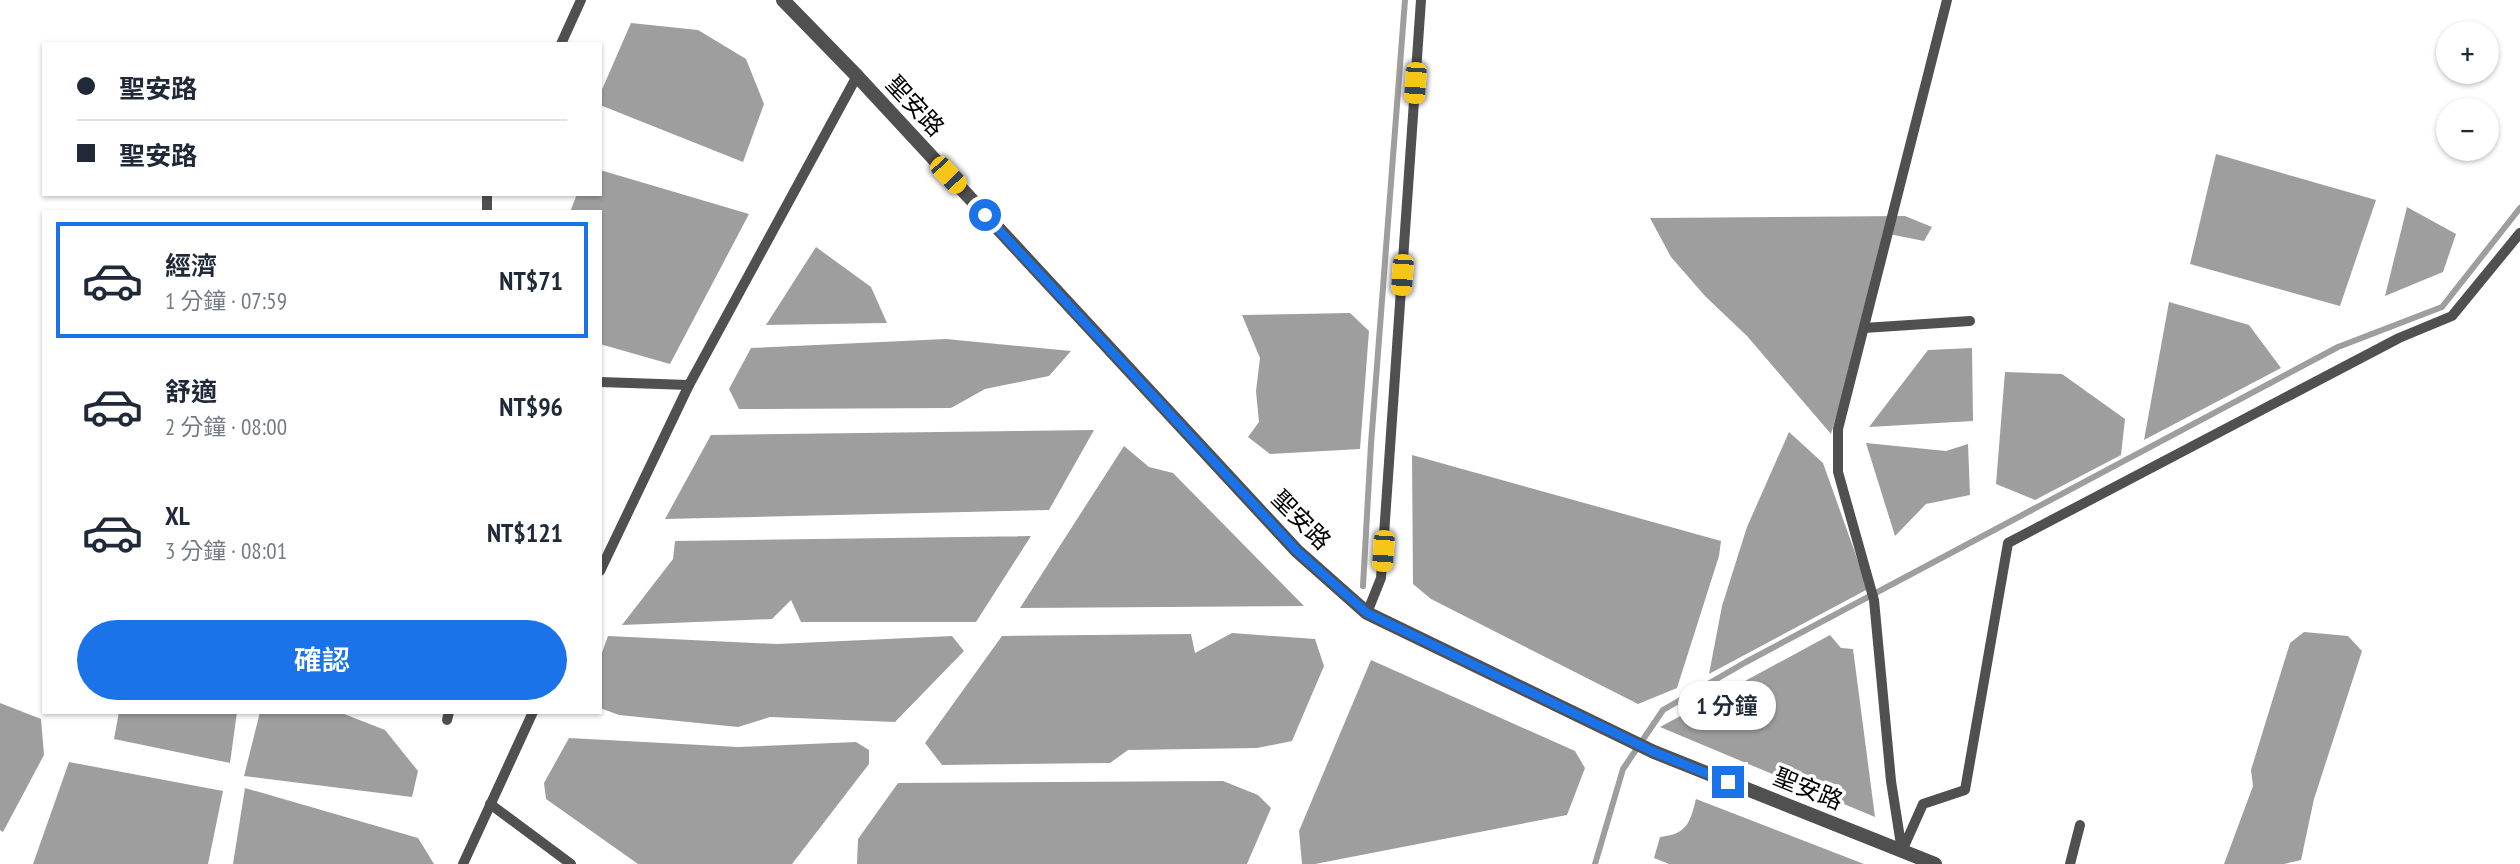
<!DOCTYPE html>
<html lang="zh-TW">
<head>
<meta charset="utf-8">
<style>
	:root { --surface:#fff; --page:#f6f6f7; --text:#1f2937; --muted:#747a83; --line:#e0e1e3; --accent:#1a73e8 }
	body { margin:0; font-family:"PT Sans Narrow","Noto Sans TC",sans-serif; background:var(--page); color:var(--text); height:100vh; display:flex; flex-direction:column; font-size:26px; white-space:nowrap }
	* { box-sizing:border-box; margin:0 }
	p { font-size:23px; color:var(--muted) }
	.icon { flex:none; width:38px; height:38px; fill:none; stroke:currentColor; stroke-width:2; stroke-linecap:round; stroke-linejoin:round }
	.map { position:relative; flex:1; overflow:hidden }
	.side { position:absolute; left:42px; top:210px; width:560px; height:504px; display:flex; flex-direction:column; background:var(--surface); border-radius:0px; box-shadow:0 2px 5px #0004 }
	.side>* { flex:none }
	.hud { position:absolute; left:42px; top:42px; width:560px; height:154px; border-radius:0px; box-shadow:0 2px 5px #0004; display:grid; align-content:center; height:154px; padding:0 35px; background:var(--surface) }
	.buttons { position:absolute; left:2436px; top:21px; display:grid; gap:14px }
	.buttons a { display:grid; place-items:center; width:63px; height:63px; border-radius:50%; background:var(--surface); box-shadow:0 2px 5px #0004; font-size:35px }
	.end { position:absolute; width:32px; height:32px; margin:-16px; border:9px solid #1a73e8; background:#fff; box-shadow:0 0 0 4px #fff }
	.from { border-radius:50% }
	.bubble { position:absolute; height:49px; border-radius:24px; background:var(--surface); box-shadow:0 2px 5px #0004; font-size:23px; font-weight:600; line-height:49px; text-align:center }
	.car { position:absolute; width:21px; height:42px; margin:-21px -10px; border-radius:9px; box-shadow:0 0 5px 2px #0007; background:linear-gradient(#f5c518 24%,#345 0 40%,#f5c518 0 76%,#345 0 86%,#f5c518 0) }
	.hud b { display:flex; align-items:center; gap:24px; height:66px; font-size:26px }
	.hud b+b { border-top:2px solid var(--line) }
	.hud i { width:18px; height:18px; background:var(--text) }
	ul { padding:12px 0 0; list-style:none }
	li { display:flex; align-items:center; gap:21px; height:116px; margin:0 14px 10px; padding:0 21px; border:4px solid transparent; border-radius:0px }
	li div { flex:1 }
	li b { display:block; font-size:26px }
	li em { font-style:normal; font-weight:600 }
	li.on { border-color:var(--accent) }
	li>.icon { width:63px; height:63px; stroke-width:1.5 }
	.button { display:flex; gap:14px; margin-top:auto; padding:14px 35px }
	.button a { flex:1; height:80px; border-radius:42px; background:var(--accent); color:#fff; font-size:28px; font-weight:600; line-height:80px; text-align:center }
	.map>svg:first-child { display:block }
</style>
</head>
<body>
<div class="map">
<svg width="2520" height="864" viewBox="0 0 2520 864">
	<rect width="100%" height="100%" fill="#fff"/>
	<g fill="#9e9e9e">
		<polygon points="631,23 698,30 746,59 764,104 743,162 600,105 600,94"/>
		<polygon points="2216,154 2376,200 2340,306 2190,264"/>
		<polygon points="600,170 749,214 670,364 600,344 600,212 570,212 577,194 600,194"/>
		<polygon points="2407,207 2456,234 2443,272 2385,296"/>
		<polygon points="1905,216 1932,227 1924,241 1889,234 1831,434 1747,336 1705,296 1671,257 1650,218"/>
		<polygon points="816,247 871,287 887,323 766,325"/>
		<polygon points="2169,302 2249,325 2281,368 2144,440"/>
		<polygon points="1350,313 1369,331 1360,449 1270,454 1248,437 1259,422 1256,391 1260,358 1242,315"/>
		<polygon points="946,339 1071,351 1049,376 985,389 951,408 739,409 729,389 751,348"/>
		<polygon points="1972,348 1973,421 1869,427 1928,350"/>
		<polygon points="2005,372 2062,374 2125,419 2121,455 2035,500 1996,484"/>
		<polygon points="1094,430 1049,510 665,519 711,435"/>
		<polygon points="1789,432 1823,463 1868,589 1709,674 1722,606 1747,527"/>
		<polygon points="1866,443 1946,451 1968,444 1970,495 1926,504 1895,536"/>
		<polygon points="1124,446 1149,467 1173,473 1304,606 1020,608"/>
		<polygon points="1412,455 1721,541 1719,556 1677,688 1638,704 1431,599 1413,584"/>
		<polygon points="1031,536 976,622 801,622 791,600 772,619 622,625 673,559 675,541"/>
		<polygon points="2304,632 2348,636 2362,651 2314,799 2301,860 2284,864 2224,864 2253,786 2251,770 2290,643"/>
		<polygon points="1232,633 1315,639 1324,666 1292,741 1257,748 1128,750 1110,763 942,765 925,743 1002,636 1191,634 1195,653"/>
		<polygon points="1830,635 1841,648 1853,649 1875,817 1660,727"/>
		<polygon points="608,636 777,644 952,636 964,651 895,722 770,717 738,727 619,715 600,708 600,658"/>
		<polygon points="1371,660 1575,751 1585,768 1567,815 1315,864 1302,864 1299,831"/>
		<polygon points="0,703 41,719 44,755 3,832 0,830"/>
		<polygon points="119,712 237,712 230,763 114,739"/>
		<polygon points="260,712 339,712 385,730 418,771 412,797 244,776"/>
		<polygon points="569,738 738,747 856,742 869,750 869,764 792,864 638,864 546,799 544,783"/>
		<polygon points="69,762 223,791 208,864 33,864"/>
		<polygon points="1223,781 1258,795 1271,808 1247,864 857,864 858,839 898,783"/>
		<polygon points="245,788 418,838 434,864 233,864"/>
		<path d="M 1696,799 L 1864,864 L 1669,864 L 1654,858 L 1660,837 C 1687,834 1690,823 1696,799 Z"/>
	</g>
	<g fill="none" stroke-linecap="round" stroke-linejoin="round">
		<g stroke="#9e9e9e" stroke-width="6">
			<polyline points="1363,586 1371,444 1405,0"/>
			<polyline points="1595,864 1623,769 1663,710 1746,662 2338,347 2442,307 2520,208"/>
		</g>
		<g stroke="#505050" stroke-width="10">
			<polyline points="1947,0 1838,429 1838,472 1874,600 1891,781 1902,851 1923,804 1965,790 2008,543 2399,338 2452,316 2520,233"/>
			<polyline points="561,44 581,0"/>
			<polyline points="487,194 487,212"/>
			<polyline points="1864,328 1970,321"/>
			<polyline points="600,382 689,385"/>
			<polyline points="600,571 689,385 857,76"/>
			<polyline points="1367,613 1381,578 1421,0"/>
			<polyline points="447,720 449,712"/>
			<polyline points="490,804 571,864"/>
			<polyline points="463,864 533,712"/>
			<polyline points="2070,864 2080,825"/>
		</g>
		<polyline stroke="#505050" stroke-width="14" points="783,0 857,76 1297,551 1367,613 1654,752 1935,864"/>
	</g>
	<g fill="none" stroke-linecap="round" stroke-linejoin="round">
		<polyline stroke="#1a73e8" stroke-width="9" points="985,215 1297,551 1367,613 1654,752 1728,782"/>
	</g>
	<g text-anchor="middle" stroke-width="7" stroke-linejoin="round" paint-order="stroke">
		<g font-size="24" fill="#000" stroke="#fff">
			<text transform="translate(915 106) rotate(47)" y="8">聖安路</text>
			<text transform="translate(1301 520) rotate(45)" y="8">聖安路</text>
			<text transform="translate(1808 789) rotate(22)" y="8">聖安路</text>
		</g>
	</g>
</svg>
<div class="buttons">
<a>+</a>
<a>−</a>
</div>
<i class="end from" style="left:985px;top:215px"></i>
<i class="end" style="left:1728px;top:782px"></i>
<div class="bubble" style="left:1678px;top:681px;width:98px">1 分鐘</div>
<i class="car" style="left:1415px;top:83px;rotate:184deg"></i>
<i class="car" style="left:948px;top:175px;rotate:137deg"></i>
<i class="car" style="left:1402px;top:275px;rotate:184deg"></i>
<i class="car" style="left:1383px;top:551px;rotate:184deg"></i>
<div class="hud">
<b><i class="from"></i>聖安路</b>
<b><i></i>聖安路</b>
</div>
<section class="side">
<ul>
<li class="on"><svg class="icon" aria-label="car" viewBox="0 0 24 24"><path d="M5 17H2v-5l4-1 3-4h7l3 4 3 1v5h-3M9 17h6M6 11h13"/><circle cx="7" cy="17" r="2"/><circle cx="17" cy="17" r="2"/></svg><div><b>經濟</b><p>1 分鐘 · 07:59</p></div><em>NT$71</em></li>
<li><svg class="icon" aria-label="car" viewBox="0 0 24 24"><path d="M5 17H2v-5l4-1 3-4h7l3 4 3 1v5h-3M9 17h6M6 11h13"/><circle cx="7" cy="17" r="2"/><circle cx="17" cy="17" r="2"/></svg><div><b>舒適</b><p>2 分鐘 · 08:00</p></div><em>NT$96</em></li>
<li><svg class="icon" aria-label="car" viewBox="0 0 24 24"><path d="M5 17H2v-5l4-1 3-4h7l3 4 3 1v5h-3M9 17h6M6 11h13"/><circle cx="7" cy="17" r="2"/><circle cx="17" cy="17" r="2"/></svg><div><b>XL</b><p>3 分鐘 · 08:01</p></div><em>NT$121</em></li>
</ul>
<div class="button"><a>確認</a></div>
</section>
</div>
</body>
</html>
